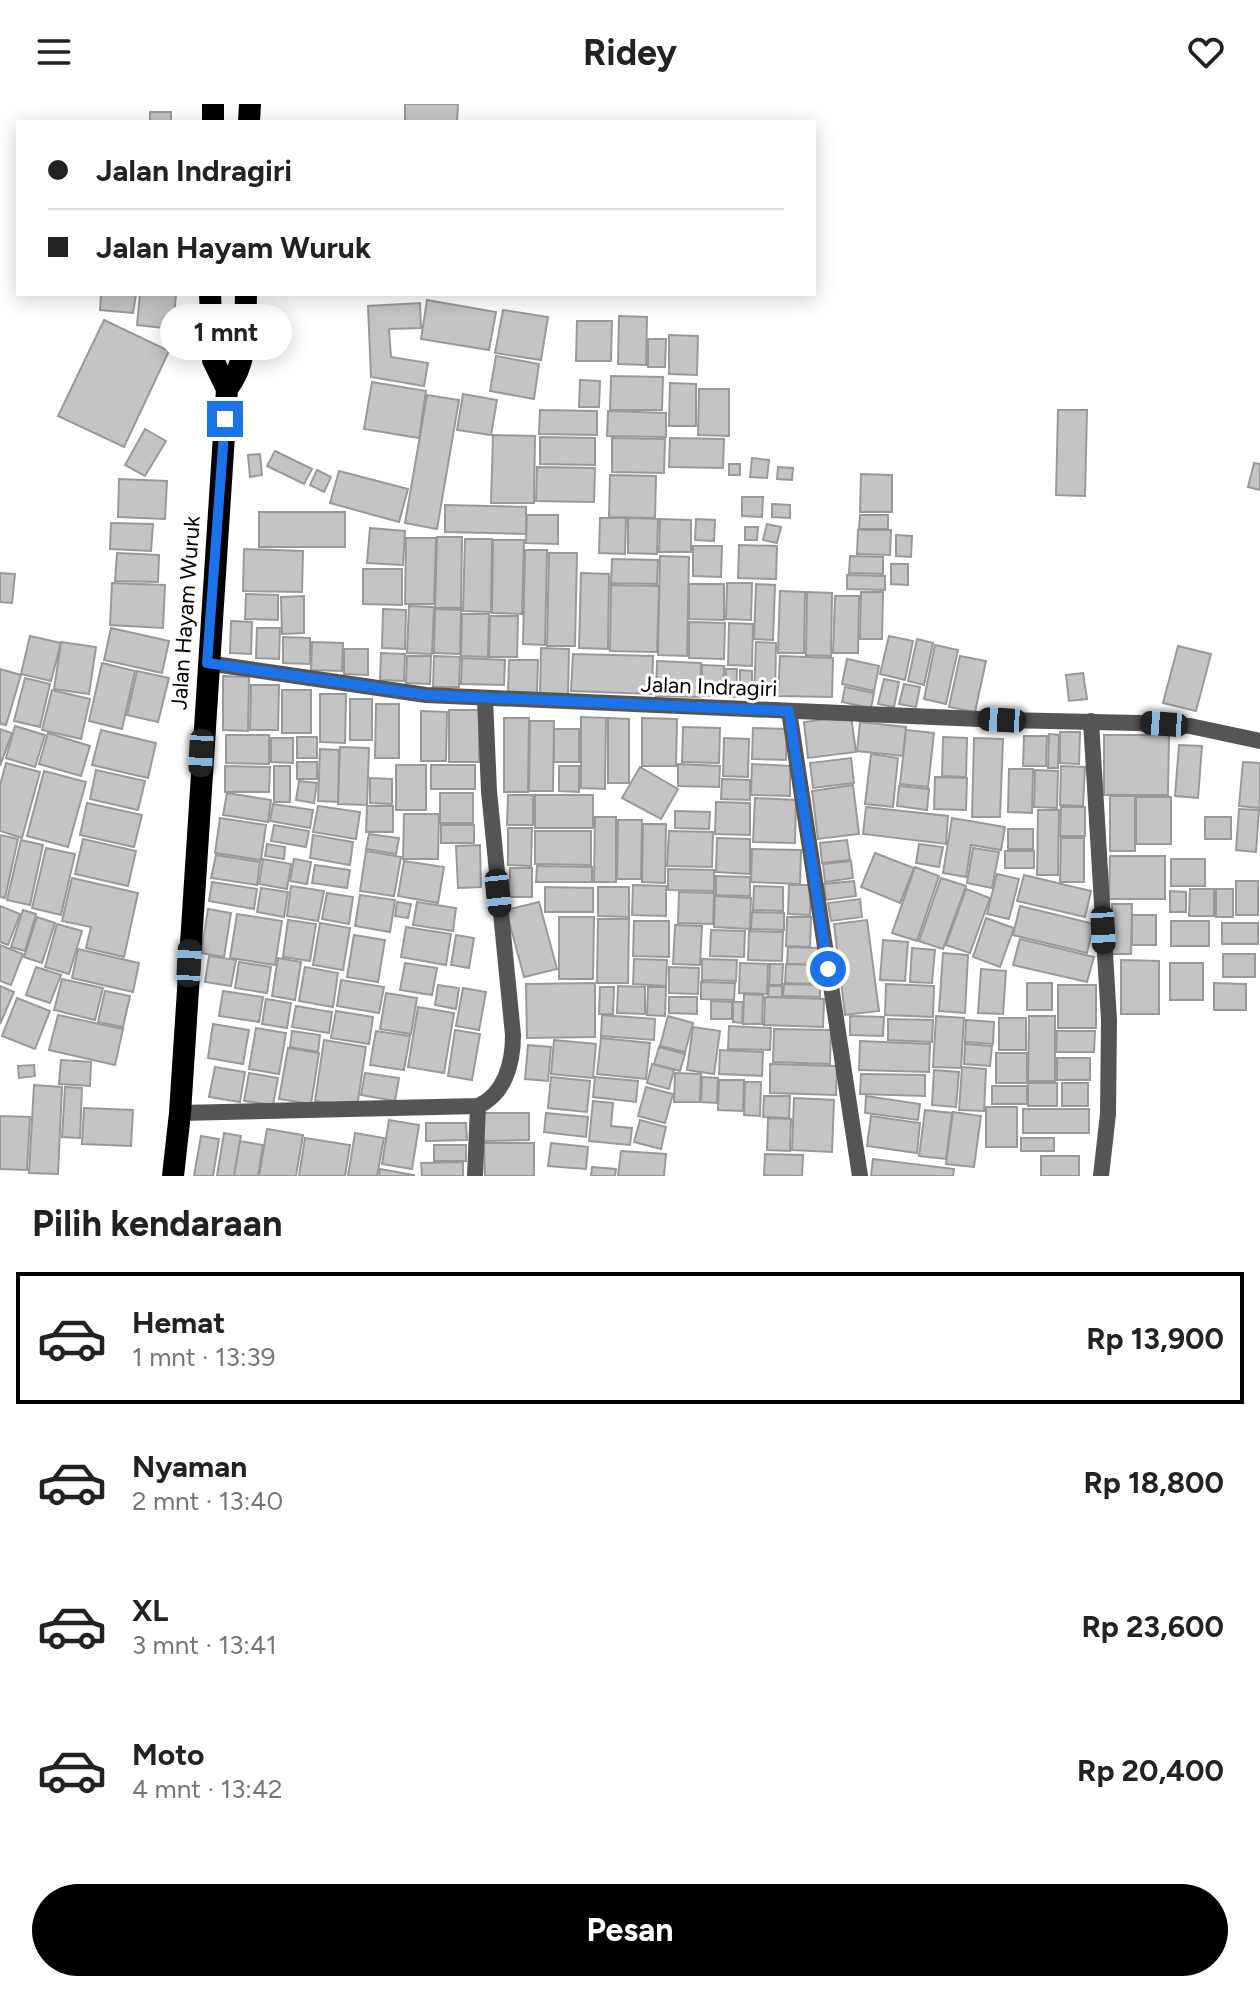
<!DOCTYPE html>
<html lang="id">
<head>
<meta charset="utf-8">
<style>
	:root { --surface:#fff; --page:#f2f2f2; --text:#222; --muted:#767676; --line:#e0e0e0; --accent:#000 }
	body { margin:0; font-family:Figtree,sans-serif; background:var(--page); color:var(--text); height:100vh; display:flex; flex-direction:column; font-size:30px; white-space:nowrap }
	* { box-sizing:border-box; margin:0 }
	p { font-size:26px; color:var(--muted) }
	.icon { flex:none; width:44px; height:44px; fill:none; stroke:currentColor; stroke-width:2; stroke-linecap:round; stroke-linejoin:round }
	.map { position:relative; height:1072px; overflow:hidden }
	.details { display:flex; flex-direction:column; background:var(--surface); flex:1 }
	.details>* { flex:none }
	.top-card { position:absolute; left:16px; top:16px; width:800px; height:176px; border-radius:0px; box-shadow:0 4px 20px #0003; display:grid; align-content:center; height:176px; padding:0 32px; background:var(--surface) }
	.end { position:absolute; width:36px; height:36px; margin:-18px; border:10px solid #1a73e8; background:#fff; box-shadow:0 0 0 4px #fff }
	.from { border-radius:50% }
	.bubble { position:absolute; height:56px; border-radius:28px; background:var(--surface); box-shadow:0 4px 20px #0003; font-size:26px; font-weight:700; line-height:56px; text-align:center }
	.car { position:absolute; width:24px; height:48px; margin:-24px -12px; border-radius:10px; box-shadow:0 0 6px 2px #0007; background:linear-gradient(#222 24%,#8ab4d8 0 40%,#222 0 76%,#8ab4d8 0 86%,#222 0) }
	.top-card b { display:flex; align-items:center; gap:28px; height:76px; font-size:30px }
	.top-card b+b { border-top:2px solid var(--line) }
	.top-card i { width:20px; height:20px; background:var(--text) }
	ul { padding:0; list-style:none }
	li { display:flex; align-items:center; gap:24px; height:132px; margin:0 16px 12px; padding:0 16px; border:4px solid transparent; border-radius:0px }
	li div { flex:1 }
	li b { display:block; font-size:30px }
	li em { font-style:normal; font-weight:700 }
	li.active { border-color:var(--accent) }
	li>.icon { width:72px; height:72px; stroke-width:1.5 }
	h2 { padding:0 32px; font-size:36px; line-height:96px }
	.primary-button { display:flex; gap:16px; margin-top:auto; padding:16px 32px }
	.primary-button a { flex:1; height:92px; border-radius:48px; background:var(--accent); color:#fff; font-size:32px; font-weight:700; line-height:92px; text-align:center }
	header { display:flex; justify-content:space-between; align-items:center; height:104px; padding:0 32px; background:var(--surface); font-size:36px; font-weight:700 }
	.map>svg:first-child { display:block }
</style>
</head>
<body>
<header><svg class="icon" aria-label="menu" viewBox="0 0 24 24"><path d="M4 6h16M4 12h16M4 18h16"/></svg>Ridey<svg class="icon" aria-label="heart" viewBox="0 0 24 24"><path d="M12 20l-8-8c-3-5 5-10 8-4 3-6 11-1 8 4z"/></svg></header>
<div class="map">
<svg width="1260" height="1072" viewBox="0 0 1260 1072">
	<rect width="100%" height="100%" fill="#fff"/>
	<g fill="#c4c4c4" stroke="#999" stroke-width="2">
		<polygon points="405,0 458,0 457,18 405,18"/>
		<rect x="150" y="8" width="21" height="10"/>
		<polygon points="101,190 136,190 133,209 100,206"/>
		<polygon points="140,190 176,190 173,225 137,221"/>
		<polygon points="427,196 496,208 489,246 421,235"/>
		<polygon points="420,199 421,224 389,225 391,253 428,259 424,282 371,273 368,202"/>
		<polygon points="503,206 548,213 541,256 495,249"/>
		<polygon points="619,212 647,213 646,261 618,260"/>
		<polygon points="104,216 169,247 124,343 58,312"/>
		<polygon points="577,217 612,217 611,257 576,257"/>
		<polygon points="669,231 698,232 697,271 669,270"/>
		<polygon points="648,235 666,235 665,263 648,263"/>
		<polygon points="496,252 539,260 534,295 490,287"/>
		<polygon points="611,272 663,273 662,306 610,306"/>
		<polygon points="580,276 600,277 599,303 579,303"/>
		<polygon points="372,278 426,287 419,334 364,325"/>
		<polygon points="670,279 696,280 696,322 669,322"/>
		<polygon points="699,285 729,285 729,332 698,331"/>
		<polygon points="463,290 497,296 491,331 457,326"/>
		<polygon points="427,291 459,296 437,425 405,419"/>
		<polygon points="540,306 597,307 597,331 539,330"/>
		<polygon points="1058,306 1087,306 1085,392 1056,391"/>
		<polygon points="608,307 666,309 666,333 607,332"/>
		<polygon points="145,325 166,337 145,372 125,361"/>
		<polygon points="493,331 535,332 534,399 491,399"/>
		<polygon points="540,333 595,334 595,361 540,360"/>
		<polygon points="612,334 665,335 664,369 612,368"/>
		<polygon points="670,334 724,335 723,364 669,363"/>
		<polygon points="275,347 312,365 304,380 267,362"/>
		<polygon points="260,350 262,371 250,373 248,351"/>
		<polygon points="752,354 769,356 767,374 750,373"/>
		<polygon points="1254,359 1260,360 1260,386 1248,383"/>
		<rect x="729" y="360" width="11" height="11"/>
		<polygon points="537,363 595,364 594,398 536,397"/>
		<polygon points="778,363 793,364 792,376 777,375"/>
		<polygon points="317,366 331,373 324,388 310,381"/>
		<polygon points="339,367 408,385 399,418 330,399"/>
		<polygon points="861,370 892,371 892,408 860,408"/>
		<polygon points="610,371 656,372 655,414 609,413"/>
		<polygon points="119,375 167,377 165,415 118,413"/>
		<polygon points="742,393 763,393 762,413 742,412"/>
		<polygon points="772,400 790,401 790,414 772,413"/>
		<polygon points="445,401 526,403 526,430 445,428"/>
		<rect x="259" y="408" width="86" height="35"/>
		<polygon points="527,411 558,411 558,440 526,439"/>
		<polygon points="860,411 888,411 888,425 859,425"/>
		<polygon points="600,414 626,414 625,450 599,449"/>
		<polygon points="628,414 658,415 657,450 628,449"/>
		<polygon points="660,415 691,416 691,448 659,448"/>
		<polygon points="696,415 715,416 714,437 695,436"/>
		<polygon points="111,419 153,420 151,447 110,445"/>
		<polygon points="767,420 781,423 777,439 763,436"/>
		<polygon points="745,423 758,423 757,436 745,436"/>
		<polygon points="370,424 405,427 403,461 367,459"/>
		<polygon points="858,426 891,426 890,451 857,450"/>
		<polygon points="896,431 912,432 911,453 896,452"/>
		<polygon points="437,433 462,433 461,504 435,504"/>
		<polygon points="406,434 436,434 434,500 405,500"/>
		<polygon points="465,435 492,435 491,508 463,507"/>
		<polygon points="493,436 524,436 522,510 492,509"/>
		<polygon points="739,441 777,442 776,475 738,474"/>
		<polygon points="693,442 722,442 721,473 693,472"/>
		<polygon points="244,445 303,447 302,488 243,487"/>
		<polygon points="525,446 547,446 545,541 523,540"/>
		<polygon points="117,449 159,451 158,478 115,477"/>
		<polygon points="549,449 577,449 575,542 547,542"/>
		<polygon points="660,452 689,453 687,552 658,551"/>
		<polygon points="850,452 883,453 883,470 849,469"/>
		<polygon points="612,455 658,456 657,480 611,479"/>
		<polygon points="891,460 908,460 908,481 891,480"/>
		<polygon points="363,465 402,465 402,501 363,500"/>
		<polygon points="0,469 15,470 12,499 0,498"/>
		<polygon points="581,469 609,470 608,545 579,544"/>
		<polygon points="847,471 885,472 885,486 847,485"/>
		<polygon points="112,479 165,481 163,524 110,521"/>
		<polygon points="727,479 752,479 751,516 726,515"/>
		<polygon points="689,480 724,480 724,516 689,515"/>
		<polygon points="756,480 775,481 773,536 754,535"/>
		<polygon points="611,481 659,482 657,548 610,547"/>
		<polygon points="780,487 805,488 804,549 778,549"/>
		<polygon points="807,488 832,489 831,552 806,551"/>
		<polygon points="861,488 883,488 882,535 860,535"/>
		<polygon points="246,490 278,491 278,516 245,515"/>
		<polygon points="304,492 304,529 282,530 281,493"/>
		<polygon points="835,492 859,492 858,549 833,549"/>
		<polygon points="409,502 434,503 432,550 407,549"/>
		<polygon points="383,505 406,506 405,545 382,544"/>
		<polygon points="435,505 461,506 460,550 434,549"/>
		<polygon points="462,510 489,510 488,553 461,552"/>
		<polygon points="490,512 518,512 517,553 489,553"/>
		<polygon points="231,517 252,518 251,550 230,549"/>
		<polygon points="689,518 725,519 724,555 689,554"/>
		<polygon points="729,519 753,520 752,562 728,561"/>
		<polygon points="111,524 169,537 162,569 104,556"/>
		<polygon points="257,524 280,524 279,555 256,554"/>
		<polygon points="30,532 61,539 51,577 21,570"/>
		<polygon points="889,532 913,537 905,576 880,570"/>
		<polygon points="283,533 310,534 310,560 283,559"/>
		<polygon points="917,535 933,539 924,581 908,577"/>
		<polygon points="61,538 96,543 89,590 54,585"/>
		<polygon points="312,538 343,539 342,567 311,566"/>
		<polygon points="756,538 776,539 775,593 754,592"/>
		<polygon points="935,541 958,546 946,600 924,595"/>
		<polygon points="1178,542 1211,550 1196,607 1163,599"/>
		<polygon points="541,544 569,545 568,592 540,591"/>
		<polygon points="344,545 368,545 368,571 344,570"/>
		<polygon points="381,549 405,550 404,577 380,576"/>
		<polygon points="573,550 653,552 652,590 571,587"/>
		<polygon points="407,552 431,552 430,580 406,579"/>
		<polygon points="434,552 460,553 459,583 433,583"/>
		<polygon points="780,552 833,554 832,593 778,592"/>
		<polygon points="960,552 986,557 975,608 949,603"/>
		<polygon points="462,554 505,556 504,581 461,580"/>
		<polygon points="847,555 879,562 874,587 842,580"/>
		<polygon points="509,556 538,556 537,589 508,588"/>
		<polygon points="657,557 701,559 700,593 656,592"/>
		<polygon points="102,559 135,567 122,625 89,617"/>
		<polygon points="702,561 724,562 723,592 702,592"/>
		<polygon points="0,565 21,571 6,621 0,620"/>
		<polygon points="726,565 737,565 736,593 725,592"/>
		<polygon points="740,566 752,567 752,592 740,592"/>
		<polygon points="137,567 169,574 158,618 127,611"/>
		<polygon points="1083,569 1087,595 1069,597 1066,571"/>
		<polygon points="223,572 249,573 248,627 223,626"/>
		<polygon points="25,574 50,580 40,623 14,617"/>
		<polygon points="884,575 899,578 894,603 878,600"/>
		<polygon points="904,580 920,583 916,603 899,600"/>
		<polygon points="251,581 279,581 278,626 250,626"/>
		<polygon points="845,583 874,589 871,604 842,598"/>
		<polygon points="52,586 90,595 81,635 42,626"/>
		<rect x="282" y="586" width="29" height="43"/>
		<polygon points="320,590 346,590 345,639 320,638"/>
		<rect x="350" y="595" width="22" height="41"/>
		<polygon points="376,600 399,600 399,654 375,654"/>
		<rect x="449" y="606" width="30" height="52"/>
		<polygon points="421,607 447,608 446,657 421,657"/>
		<polygon points="851,612 856,648 808,654 804,618"/>
		<polygon points="581,613 606,614 605,685 581,684"/>
		<polygon points="504,614 529,614 528,688 504,688"/>
		<polygon points="608,614 629,615 629,679 608,679"/>
		<polygon points="642,614 677,615 676,662 642,662"/>
		<polygon points="530,617 554,617 553,687 529,687"/>
		<polygon points="860,618 906,623 903,652 857,647"/>
		<polygon points="15,622 45,631 35,663 6,654"/>
		<polygon points="683,623 720,624 719,659 682,658"/>
		<polygon points="753,624 787,625 786,656 752,655"/>
		<polygon points="0,625 12,629 0,662"/>
		<rect x="554" y="625" width="25" height="33"/>
		<polygon points="101,626 156,639 148,674 92,661"/>
		<polygon points="906,626 934,629 928,683 900,680"/>
		<polygon points="1060,628 1080,628 1079,660 1060,659"/>
		<polygon points="48,629 90,642 81,672 39,660"/>
		<polygon points="1049,630 1059,631 1058,664 1048,664"/>
		<polygon points="226,631 269,631 269,660 226,659"/>
		<polygon points="1104,631 1169,631 1168,691 1104,691"/>
		<polygon points="1024,632 1047,632 1046,662 1023,662"/>
		<rect x="297" y="633" width="20" height="21"/>
		<polygon points="943,633 967,634 966,673 942,672"/>
		<polygon points="271,634 293,634 293,659 271,658"/>
		<polygon points="724,634 749,635 748,673 723,672"/>
		<polygon points="974,634 1003,635 1000,713 972,713"/>
		<polygon points="1179,641 1202,642 1198,694 1175,692"/>
		<polygon points="340,643 369,644 367,701 338,700"/>
		<polygon points="320,645 339,646 338,698 318,697"/>
		<polygon points="871,650 898,654 893,703 865,700"/>
		<polygon points="851,654 854,679 813,684 810,659"/>
		<rect x="297" y="658" width="20" height="17"/>
		<polygon points="1243,658 1260,659 1260,704 1239,702"/>
		<polygon points="6,659 40,668 22,734 0,727 0,681"/>
		<polygon points="678,660 720,662 719,683 678,682"/>
		<polygon points="752,660 790,662 790,692 751,691"/>
		<rect x="396" y="661" width="30" height="45"/>
		<rect x="431" y="661" width="44" height="24"/>
		<polygon points="225,662 270,663 269,688 225,688"/>
		<rect x="274" y="662" width="16" height="36"/>
		<polygon points="559,662 579,662 579,688 559,687"/>
		<polygon points="1061,662 1085,663 1083,702 1060,701"/>
		<polygon points="640,663 678,685 661,715 622,694"/>
		<polygon points="1009,665 1033,665 1032,709 1008,708"/>
		<polygon points="96,666 145,677 138,706 90,695"/>
		<polygon points="1035,666 1058,667 1057,704 1034,703"/>
		<polygon points="44,667 86,678 68,743 27,732"/>
		<polygon points="935,673 967,674 966,706 934,705"/>
		<polygon points="370,674 392,675 392,700 370,699"/>
		<polygon points="722,675 750,676 750,696 721,695"/>
		<polygon points="299,677 317,679 314,699 296,696"/>
		<polygon points="853,681 859,730 818,735 812,687"/>
		<polygon points="899,682 929,685 927,706 897,702"/>
		<polygon points="227,689 271,696 268,718 223,711"/>
		<rect x="440" y="689" width="33" height="30"/>
		<polygon points="508,691 533,691 533,721 507,721"/>
		<rect x="535" y="691" width="58" height="33"/>
		<rect x="1110" y="692" width="25" height="55"/>
		<rect x="1136" y="693" width="35" height="47"/>
		<polygon points="755,694 796,696 795,739 753,738"/>
		<polygon points="716,698 750,699 750,731 715,730"/>
		<polygon points="87,699 142,711 134,743 80,731"/>
		<polygon points="273,700 313,706 310,724 270,717"/>
		<polygon points="318,702 360,708 356,735 313,728"/>
		<polygon points="367,702 393,702 393,728 366,728"/>
		<polygon points="866,703 948,712 946,740 863,730"/>
		<polygon points="1061,703 1085,703 1085,732 1060,732"/>
		<polygon points="1239,705 1259,706 1256,748 1236,746"/>
		<polygon points="1038,706 1059,706 1058,771 1037,771"/>
		<polygon points="675,707 710,708 709,725 675,724"/>
		<polygon points="404,710 439,710 438,755 403,755"/>
		<polygon points="595,713 616,713 616,778 594,778"/>
		<rect x="1205" y="713" width="26" height="22"/>
		<polygon points="220,714 266,721 261,756 215,749"/>
		<polygon points="952,714 1005,723 1001,746 971,741 966,773 943,769"/>
		<polygon points="618,716 642,716 641,775 617,775"/>
		<polygon points="643,720 666,720 665,779 642,778"/>
		<polygon points="274,721 309,727 306,743 271,737"/>
		<rect x="441" y="721" width="33" height="18"/>
		<polygon points="508,724 532,724 531,762 508,761"/>
		<rect x="1008" y="725" width="25" height="20"/>
		<polygon points="535,727 591,727 591,761 535,760"/>
		<polygon points="669,727 713,728 712,763 667,762"/>
		<polygon points="369,730 399,734 396,750 366,745"/>
		<polygon points="0,731 18,735 5,794 0,793"/>
		<polygon points="313,731 353,738 350,761 310,754"/>
		<polygon points="717,734 750,735 750,770 716,768"/>
		<polygon points="1061,734 1084,734 1084,778 1060,778"/>
		<polygon points="83,735 136,747 128,782 75,770"/>
		<polygon points="21,736 43,741 30,801 7,796"/>
		<polygon points="847,736 850,756 822,759 820,739"/>
		<polygon points="267,740 285,743 284,755 265,752"/>
		<polygon points="919,740 943,743 939,763 916,759"/>
		<polygon points="480,741 481,783 458,784 456,742"/>
		<polygon points="46,744 75,750 61,811 32,804"/>
		<polygon points="973,744 999,748 992,784 967,779"/>
		<polygon points="752,745 801,746 800,780 751,778"/>
		<polygon points="366,747 401,753 394,792 360,787"/>
		<rect x="1005" y="747" width="29" height="17"/>
		<polygon points="875,749 914,764 900,799 861,783"/>
		<polygon points="216,751 260,758 257,781 211,774"/>
		<polygon points="1110,752 1165,752 1165,795 1109,795"/>
		<polygon points="263,755 291,760 287,785 259,780"/>
		<polygon points="294,755 311,758 307,780 290,777"/>
		<rect x="1171" y="755" width="34" height="27"/>
		<polygon points="404,757 444,763 438,799 398,792"/>
		<polygon points="851,757 853,774 825,778 823,760"/>
		<polygon points="315,761 350,766 347,784 312,779"/>
		<polygon points="537,762 592,763 592,778 536,778"/>
		<polygon points="915,763 939,772 917,837 892,829"/>
		<polygon points="510,764 532,764 532,793 509,793"/>
		<polygon points="668,765 714,766 714,787 668,786"/>
		<polygon points="997,770 1019,775 1009,815 987,810"/>
		<polygon points="1024,771 1091,787 1085,813 1017,797"/>
		<polygon points="716,772 750,773 750,792 716,791"/>
		<polygon points="72,774 138,789 124,853 86,844 91,823 62,817"/>
		<polygon points="941,774 966,782 943,845 919,837"/>
		<polygon points="854,777 856,792 826,796 824,780"/>
		<rect x="1236" y="777" width="22" height="34"/>
		<polygon points="212,778 257,785 254,805 209,797"/>
		<polygon points="633,781 666,782 666,812 632,811"/>
		<polygon points="789,781 811,781 810,811 788,810"/>
		<polygon points="291,782 324,787 318,817 287,812"/>
		<polygon points="754,782 783,783 783,807 753,806"/>
		<polygon points="545,783 593,784 593,808 545,808"/>
		<polygon points="598,783 629,783 629,813 598,812"/>
		<polygon points="261,784 288,788 284,813 257,808"/>
		<polygon points="966,785 990,794 970,849 946,841"/>
		<polygon points="1190,785 1214,785 1214,812 1189,812"/>
		<rect x="1216" y="785" width="17" height="28"/>
		<polygon points="1170,787 1186,788 1186,808 1170,808"/>
		<polygon points="679,788 714,789 713,820 678,819"/>
		<polygon points="327,789 353,793 349,820 322,815"/>
		<polygon points="360,791 395,796 390,828 355,822"/>
		<polygon points="715,792 751,794 750,825 714,823"/>
		<polygon points="860,795 862,813 831,817 828,799"/>
		<polygon points="397,798 411,800 408,814 395,812"/>
		<polygon points="417,798 456,804 453,827 413,821"/>
		<polygon points="539,798 557,865 524,873 506,806"/>
		<polygon points="1112,800 1132,800 1131,850 1112,850"/>
		<polygon points="0,802 20,810 8,841 0,838"/>
		<polygon points="1020,802 1094,820 1087,849 1013,831"/>
		<polygon points="208,805 231,809 224,853 201,849"/>
		<polygon points="23,806 36,810 25,847 11,843"/>
		<polygon points="752,808 784,809 784,826 751,825"/>
		<polygon points="237,810 282,817 275,861 230,854"/>
		<rect x="1132" y="811" width="24" height="30"/>
		<polygon points="37,813 55,819 42,859 24,853"/>
		<polygon points="559,813 594,813 593,875 559,875"/>
		<polygon points="787,813 811,813 810,843 786,842"/>
		<polygon points="986,814 1014,824 1000,863 973,853"/>
		<polygon points="598,815 629,815 628,879 597,879"/>
		<polygon points="288,816 316,820 310,857 283,853"/>
		<polygon points="867,816 879,907 845,911 834,820"/>
		<polygon points="634,817 669,817 669,853 633,852"/>
		<rect x="1171" y="817" width="38" height="25"/>
		<polygon points="320,819 350,824 343,866 313,861"/>
		<rect x="1222" y="819" width="36" height="21"/>
		<polygon points="57,820 82,827 69,870 45,863"/>
		<polygon points="675,821 702,822 700,861 673,860"/>
		<polygon points="406,823 451,830 446,861 401,853"/>
		<polygon points="711,826 745,827 744,853 710,852"/>
		<polygon points="749,827 783,828 782,857 748,856"/>
		<polygon points="354,831 385,836 378,878 347,873"/>
		<polygon points="456,831 474,834 469,864 451,861"/>
		<polygon points="1020,835 1094,853 1087,878 1013,861"/>
		<polygon points="883,836 908,838 905,877 880,876"/>
		<polygon points="0,841 23,850 11,881 0,877"/>
		<polygon points="788,843 819,844 818,861 787,860"/>
		<polygon points="912,844 935,846 932,879 910,878"/>
		<polygon points="78,845 139,859 133,888 72,874"/>
		<polygon points="943,849 968,851 965,909 939,907"/>
		<rect x="1223" y="850" width="32" height="23"/>
		<polygon points="209,852 236,856 231,882 205,878"/>
		<polygon points="278,854 301,858 295,896 272,892"/>
		<polygon points="634,855 667,856 666,882 633,880"/>
		<polygon points="702,855 737,856 736,877 702,876"/>
		<polygon points="1121,856 1159,857 1159,910 1121,910"/>
		<polygon points="239,858 271,863 267,889 235,884"/>
		<polygon points="405,859 437,864 432,891 400,886"/>
		<polygon points="740,859 768,860 767,890 739,889"/>
		<rect x="1170" y="859" width="33" height="37"/>
		<polygon points="770,860 783,860 782,881 769,881"/>
		<polygon points="786,860 818,861 818,880 785,879"/>
		<polygon points="36,863 61,871 50,899 26,891"/>
		<polygon points="305,863 338,869 333,903 299,897"/>
		<polygon points="669,863 699,864 698,890 669,889"/>
		<polygon points="981,865 1006,867 1003,910 978,909"/>
		<polygon points="62,875 103,884 95,916 54,906"/>
		<polygon points="341,876 384,883 379,909 337,902"/>
		<polygon points="701,878 735,879 734,896 701,895"/>
		<polygon points="595,879 595,933 527,934 526,880"/>
		<rect x="1027" y="879" width="25" height="27"/>
		<polygon points="1214,879 1246,880 1246,906 1214,906"/>
		<polygon points="784,880 820,881 820,893 783,892"/>
		<polygon points="886,880 934,882 933,913 885,911"/>
		<polygon points="438,881 459,884 456,905 435,901"/>
		<rect x="1058" y="881" width="38" height="43"/>
		<polygon points="0,882 14,888 0,920"/>
		<polygon points="618,882 645,883 645,910 617,909"/>
		<polygon points="769,882 782,882 782,893 768,893"/>
		<polygon points="600,883 614,883 613,910 599,910"/>
		<polygon points="648,883 666,883 665,912 647,911"/>
		<polygon points="463,884 486,888 479,926 456,922"/>
		<polygon points="105,887 130,892 123,923 98,918"/>
		<polygon points="223,887 263,893 259,918 219,912"/>
		<polygon points="386,889 417,894 411,930 380,925"/>
		<polygon points="744,890 763,891 762,920 743,920"/>
		<polygon points="669,893 697,893 697,910 669,909"/>
		<polygon points="765,893 824,895 823,923 764,921"/>
		<polygon points="17,894 50,907 35,945 2,932"/>
		<polygon points="266,895 291,899 287,924 262,920"/>
		<polygon points="711,897 732,898 732,915 711,915"/>
		<polygon points="733,898 743,898 742,919 733,918"/>
		<polygon points="296,902 332,908 329,929 292,923"/>
		<polygon points="418,903 454,909 444,969 408,963"/>
		<polygon points="336,907 373,913 369,940 331,934"/>
		<polygon points="58,911 123,925 115,961 49,946"/>
		<polygon points="602,911 655,915 654,936 601,932"/>
		<polygon points="668,912 693,919 685,948 660,942"/>
		<polygon points="850,912 884,913 883,932 850,931"/>
		<polygon points="936,912 964,914 961,964 933,963"/>
		<polygon points="1029,912 1055,912 1055,977 1028,977"/>
		<rect x="999" y="914" width="27" height="32"/>
		<polygon points="888,915 933,916 932,938 888,936"/>
		<polygon points="966,916 994,918 993,940 965,938"/>
		<polygon points="213,920 249,926 243,960 208,954"/>
		<polygon points="729,922 771,924 770,946 728,945"/>
		<polygon points="693,923 720,927 714,970 687,966"/>
		<polygon points="256,924 286,929 279,970 249,965"/>
		<polygon points="774,925 831,926 830,960 773,958"/>
		<polygon points="455,926 480,930 472,976 448,972"/>
		<polygon points="292,927 320,931 318,948 290,943"/>
		<polygon points="376,927 410,932 404,966 370,961"/>
		<polygon points="1057,927 1095,927 1094,948 1056,948"/>
		<polygon points="601,934 650,939 646,975 597,970"/>
		<polygon points="324,936 366,943 357,1003 315,997"/>
		<polygon points="554,936 596,940 593,974 551,970"/>
		<polygon points="860,937 930,940 929,968 859,966"/>
		<polygon points="965,940 992,942 990,962 964,960"/>
		<polygon points="528,941 551,943 548,977 525,975"/>
		<polygon points="659,943 685,950 680,967 654,960"/>
		<polygon points="288,944 319,949 311,1000 279,995"/>
		<polygon points="720,946 763,948 762,972 719,970"/>
		<rect x="996" y="949" width="31" height="30"/>
		<rect x="1057" y="954" width="33" height="22"/>
		<polygon points="61,956 91,958 90,982 59,980"/>
		<polygon points="652,960 674,966 669,985 647,979"/>
		<polygon points="770,960 837,962 836,991 770,989"/>
		<polygon points="34,961 35,972 19,974 18,962"/>
		<polygon points="215,963 245,968 240,998 209,993"/>
		<polygon points="962,963 986,965 984,1007 959,1006"/>
		<polygon points="934,966 959,968 956,1003 932,1001"/>
		<polygon points="249,969 278,974 273,1001 244,997"/>
		<polygon points="365,969 399,974 395,997 361,991"/>
		<polygon points="675,969 701,970 700,998 674,998"/>
		<polygon points="861,970 925,971 925,992 860,990"/>
		<polygon points="551,973 590,977 587,1008 548,1004"/>
		<polygon points="595,973 638,977 636,998 593,993"/>
		<polygon points="702,973 718,974 717,999 701,998"/>
		<polygon points="719,976 744,976 743,1007 718,1006"/>
		<polygon points="745,978 761,978 760,1012 744,1011"/>
		<rect x="1028" y="979" width="29" height="23"/>
		<rect x="1062" y="979" width="26" height="23"/>
		<polygon points="34,981 62,983 58,1070 29,1069"/>
		<rect x="992" y="982" width="35" height="18"/>
		<polygon points="65,983 82,984 80,1034 62,1033"/>
		<polygon points="646,983 673,990 665,1019 638,1012"/>
		<polygon points="764,992 790,992 789,1014 763,1013"/>
		<polygon points="866,992 920,1000 918,1016 865,1009"/>
		<polygon points="794,994 834,996 832,1048 792,1046"/>
		<polygon points="593,997 613,999 611,1022 632,1024 630,1041 589,1037"/>
		<rect x="986" y="1003" width="31" height="40"/>
		<polygon points="84,1004 133,1006 131,1042 82,1040"/>
		<rect x="1023" y="1005" width="66" height="24"/>
		<polygon points="925,1006 952,1009 946,1055 919,1052"/>
		<polygon points="953,1008 981,1012 974,1063 946,1060"/>
		<polygon points="483,1009 529,1009 529,1036 484,1037"/>
		<polygon points="546,1009 588,1013 586,1033 544,1028"/>
		<polygon points="0,1012 30,1013 27,1066 0,1065"/>
		<polygon points="871,1012 920,1019 917,1049 867,1042"/>
		<polygon points="768,1014 791,1015 790,1047 767,1046"/>
		<polygon points="389,1016 419,1021 412,1065 382,1060"/>
		<polygon points="640,1016 666,1023 661,1045 634,1038"/>
		<polygon points="426,1019 466,1019 467,1036 426,1037"/>
		<polygon points="267,1025 303,1031 296,1072 259,1072"/>
		<polygon points="224,1029 241,1032 234,1072 217,1072"/>
		<polygon points="355,1029 384,1034 377,1072 348,1072"/>
		<polygon points="201,1032 219,1035 213,1072 194,1072"/>
		<polygon points="305,1034 350,1041 345,1072 299,1072"/>
		<rect x="1021" y="1034" width="33" height="13"/>
		<polygon points="240,1037 263,1041 258,1072 234,1072"/>
		<polygon points="484,1039 534,1039 534,1072 485,1072"/>
		<polygon points="551,1039 588,1043 586,1065 548,1062"/>
		<rect x="434" y="1041" width="32" height="16"/>
		<polygon points="621,1047 666,1050 664,1072 618,1072"/>
		<polygon points="765,1050 803,1051 802,1072 764,1071"/>
		<rect x="1041" y="1052" width="38" height="20"/>
		<polygon points="873,1055 954,1065 953,1072 871,1072"/>
		<polygon points="463,1058 463,1072 422,1072 421,1059"/>
		<polygon points="592,1063 616,1065 615,1072 591,1072"/>
		<polygon points="380,1065 414,1071 414,1072 379,1072"/>
	</g>
	<g fill="none" stroke-linecap="round" stroke-linejoin="round">
		<g stroke="#555" stroke-width="16">
			<polyline points="207,559 426,591 1002,616 1138,619 1190,622 1260,637"/>
			<polyline points="789,607 860,1072"/>
			<polyline points="1091,617 1109,916 1108,1010 1101,1072"/>
			<path d="M 180,1009 L 478,1002 C 505,990 513,959 513,931 L 489,687 L 485,595"/>
			<polyline points="475,1072 478,1002"/>
		</g>
		<g stroke="#000" stroke-width="22">
			<polyline points="213,18 213,0"/>
			<polyline points="249,18 250,0"/>
			<polyline points="210,190 213,256 227,285"/>
			<path d="M 173,1072 L 180,1009 L 227,285 C 249,257 245,223 246,190"/>
		</g>
	</g>
	<g fill="none" stroke-linecap="round" stroke-linejoin="round">
		<polyline stroke="#1a73e8" stroke-width="10" points="225,315 207,559 426,591 789,607 828,865"/>
	</g>
	<g text-anchor="middle" stroke-width="6" stroke-linejoin="round" paint-order="stroke">
		<g font-size="22" fill="#000" stroke="#fff">
			<text transform="translate(185 509) rotate(-86)" y="8">Jalan Hayam Wuruk</text>
			<text transform="translate(709 582) rotate(2)" y="8">Jalan Indragiri</text>
		</g>
	</g>
</svg>
<i class="end from" style="left:828px;top:865px"></i>
<i class="end" style="left:225px;top:315px"></i>
<div class="bubble" style="left:160px;top:200px;width:132px">1 mnt</div>
<i class="car" style="left:1002px;top:616px;rotate:273deg"></i>
<i class="car" style="left:1164px;top:620px;rotate:274deg"></i>
<i class="car" style="left:201px;top:649px;rotate:183deg"></i>
<i class="car" style="left:498px;top:789px;rotate:174deg"></i>
<i class="car" style="left:1103px;top:826px;rotate:177deg"></i>
<i class="car" style="left:189px;top:859px;rotate:3deg"></i>
<div class="top-card">
<b><i class="from"></i>Jalan Indragiri</b>
<b><i></i>Jalan Hayam Wuruk</b>
</div>
</div>
<section class="details">
<h2>Pilih kendaraan</h2>
<ul>
<li class="active"><svg class="icon" aria-label="car" viewBox="0 0 24 24"><path d="M5 17H2v-5l4-1 3-4h7l3 4 3 1v5h-3M9 17h6M6 11h13"/><circle cx="7" cy="17" r="2"/><circle cx="17" cy="17" r="2"/></svg><div><b>Hemat</b><p>1 mnt · 13:39</p></div><em>Rp 13,900</em></li>
<li><svg class="icon" aria-label="car" viewBox="0 0 24 24"><path d="M5 17H2v-5l4-1 3-4h7l3 4 3 1v5h-3M9 17h6M6 11h13"/><circle cx="7" cy="17" r="2"/><circle cx="17" cy="17" r="2"/></svg><div><b>Nyaman</b><p>2 mnt · 13:40</p></div><em>Rp 18,800</em></li>
<li><svg class="icon" aria-label="car" viewBox="0 0 24 24"><path d="M5 17H2v-5l4-1 3-4h7l3 4 3 1v5h-3M9 17h6M6 11h13"/><circle cx="7" cy="17" r="2"/><circle cx="17" cy="17" r="2"/></svg><div><b>XL</b><p>3 mnt · 13:41</p></div><em>Rp 23,600</em></li>
<li><svg class="icon" aria-label="car" viewBox="0 0 24 24"><path d="M5 17H2v-5l4-1 3-4h7l3 4 3 1v5h-3M9 17h6M6 11h13"/><circle cx="7" cy="17" r="2"/><circle cx="17" cy="17" r="2"/></svg><div><b>Moto</b><p>4 mnt · 13:42</p></div><em>Rp 20,400</em></li>
</ul>
<div class="primary-button"><a>Pesan</a></div>
</section>
</body>
</html>
